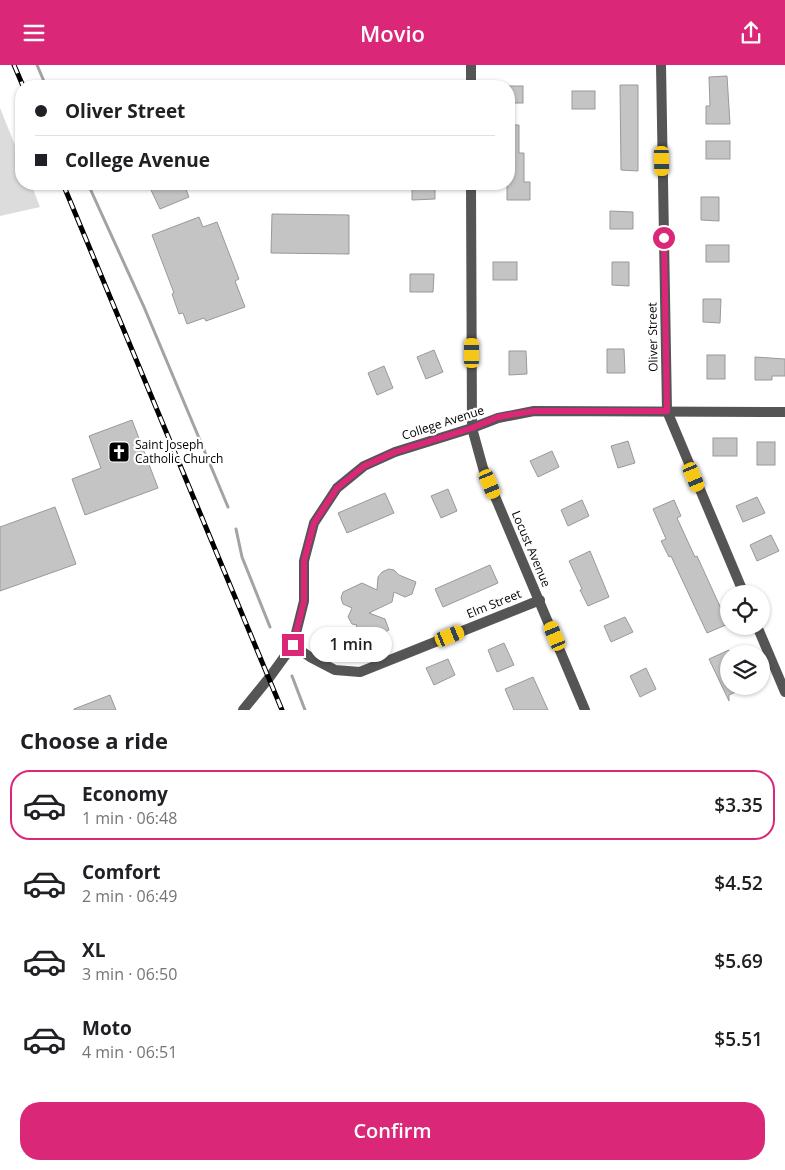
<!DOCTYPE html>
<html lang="en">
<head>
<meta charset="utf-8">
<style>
	:root { --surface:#fff; --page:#f2f2f2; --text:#202124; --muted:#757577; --line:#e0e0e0; --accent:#db2777 }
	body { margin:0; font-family:"Open Sans",sans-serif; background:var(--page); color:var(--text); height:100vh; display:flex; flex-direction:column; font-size:19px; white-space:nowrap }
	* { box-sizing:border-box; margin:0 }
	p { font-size:16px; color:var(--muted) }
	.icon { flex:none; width:28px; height:28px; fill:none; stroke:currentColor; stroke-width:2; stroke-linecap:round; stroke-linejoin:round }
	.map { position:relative; height:645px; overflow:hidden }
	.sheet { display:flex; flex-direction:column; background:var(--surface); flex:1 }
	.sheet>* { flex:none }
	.hud { position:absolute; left:15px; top:15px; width:500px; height:110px; border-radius:20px; box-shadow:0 1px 4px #0004; display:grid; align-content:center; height:110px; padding:0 20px; background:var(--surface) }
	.tools { position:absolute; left:720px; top:520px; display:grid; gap:10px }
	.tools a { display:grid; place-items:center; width:50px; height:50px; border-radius:50%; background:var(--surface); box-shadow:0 1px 4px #0004; font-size:25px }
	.end { position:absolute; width:22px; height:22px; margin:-11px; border:6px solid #db2777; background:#fff; box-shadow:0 0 0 2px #fff }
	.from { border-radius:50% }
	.bubble { position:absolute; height:35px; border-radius:18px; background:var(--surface); box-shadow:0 1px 4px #0004; font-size:16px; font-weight:600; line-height:35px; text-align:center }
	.car { position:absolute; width:15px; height:30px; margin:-15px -8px; border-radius:6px; box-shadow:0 0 4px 1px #0007; background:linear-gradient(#f5c518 24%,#345 0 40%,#f5c518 0 76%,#345 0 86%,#f5c518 0) }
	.hud b { display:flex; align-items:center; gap:18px; height:48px; font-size:19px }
	.hud b+b { border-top:1px solid var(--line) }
	.hud i { width:12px; height:12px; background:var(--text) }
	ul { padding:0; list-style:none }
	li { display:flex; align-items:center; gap:15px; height:70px; margin:0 10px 8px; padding:0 10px; border:2px solid transparent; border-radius:20px }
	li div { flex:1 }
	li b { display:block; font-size:19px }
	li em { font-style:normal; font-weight:600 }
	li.active { border-color:var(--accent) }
	li>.icon { width:45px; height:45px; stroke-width:1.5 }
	h2 { padding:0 20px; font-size:22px; line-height:60px }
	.button { display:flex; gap:10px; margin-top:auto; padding:10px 20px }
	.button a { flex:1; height:58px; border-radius:20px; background:var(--accent); color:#fff; font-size:20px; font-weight:600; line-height:58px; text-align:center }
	header { display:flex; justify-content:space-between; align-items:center; height:65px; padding:0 20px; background:var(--accent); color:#fff; font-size:22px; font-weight:600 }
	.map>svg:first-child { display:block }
</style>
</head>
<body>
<header><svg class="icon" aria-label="menu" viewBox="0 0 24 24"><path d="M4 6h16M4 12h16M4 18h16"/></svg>Movio<svg class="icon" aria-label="share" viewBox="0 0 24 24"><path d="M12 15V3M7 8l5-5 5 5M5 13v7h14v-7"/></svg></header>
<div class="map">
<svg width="785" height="645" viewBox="0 0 785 645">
	<rect width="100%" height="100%" fill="#fff"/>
	<polygon fill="#dcdcdc" points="0,43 21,95 21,119 31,119 40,142 0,151"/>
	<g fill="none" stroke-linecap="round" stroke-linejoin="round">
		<g stroke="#a3a3a3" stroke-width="3">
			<polyline points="37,0 46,21"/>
			<polyline points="88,119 144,242 228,442"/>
			<polyline points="236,464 242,492 270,562"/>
			<polyline points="292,611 305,645"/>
		</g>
	</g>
	<g fill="#c4c4c4" stroke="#999">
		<polygon points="727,11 730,59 706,59 706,41 710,41 709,12"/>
		<polygon points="620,20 638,20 638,106 621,105"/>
		<rect x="509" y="21" width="14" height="17"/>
		<rect x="572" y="26" width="23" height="18"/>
		<polygon points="509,60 519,60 519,88 524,88 524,117 530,117 530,135 507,135 507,119 509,119"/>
		<rect x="706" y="76" width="24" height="18"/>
		<polygon points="166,119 184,119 189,132 160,144 151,125"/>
		<polygon points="412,119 435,119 435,134 412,135"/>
		<polygon points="701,132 719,132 719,156 701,155"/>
		<polygon points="610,146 633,147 633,164 610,164"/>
		<polygon points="272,149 349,150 349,189 271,188"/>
		<polygon points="199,152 203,162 217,157 239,214 235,216 245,242 206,256 204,253 187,259 183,248 179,249 172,229 174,228 152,170"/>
		<rect x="706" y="180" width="23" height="17"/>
		<rect x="493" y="197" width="24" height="18"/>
		<polygon points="612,197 629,197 629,221 612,220"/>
		<polygon points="410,209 434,209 433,227 410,227"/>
		<polygon points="703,234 721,234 720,258 703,257"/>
		<polygon points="607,284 624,284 625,308 607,308"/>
		<polygon points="434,285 443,307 426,314 417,292"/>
		<polygon points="509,286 526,286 527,309 509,310"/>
		<rect x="707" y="290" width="18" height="24"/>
		<polygon points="755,292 785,294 785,311 772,311 772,315 755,315"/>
		<polygon points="384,301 393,323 377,330 368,308"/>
		<polygon points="132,355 158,423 85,450 72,414 101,403 89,371"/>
		<rect x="713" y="373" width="24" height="18"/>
		<polygon points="628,376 635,398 618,403 611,381"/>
		<rect x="757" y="377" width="18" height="23"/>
		<polygon points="552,386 559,402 538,412 530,396"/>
		<polygon points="448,424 457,446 441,453 431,431"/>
		<polygon points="385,428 394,448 347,468 338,448"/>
		<polygon points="757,432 765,448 743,457 736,441"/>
		<polygon points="582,435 589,451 568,461 561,445"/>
		<polygon points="674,435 681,451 677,453 695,492 697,491 728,559 707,568 671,491 669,492 661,476 666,474 653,444"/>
		<polygon points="55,442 76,499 0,526 0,462"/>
		<polygon points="771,470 779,486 757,496 750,480"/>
		<polygon points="590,486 609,532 588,541 580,525 582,524 569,496"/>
		<polygon points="490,500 498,518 443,542 435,524"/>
		<polygon points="389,504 394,505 399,510 416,517 412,529 405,532 394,527 392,537 369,548 385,554 389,565 378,570 372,568 369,573 358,578 355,567 357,560 352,559 348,552 352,543 343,539 341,533 343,527 362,518 377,525 378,512 382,507"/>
		<polygon points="625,552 633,567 611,577 604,561"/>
		<polygon points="504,578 514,600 497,607 488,585"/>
		<polygon points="729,585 729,621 749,621 729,630 729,636 709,594"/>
		<polygon points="448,594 455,610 434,620 426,603"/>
		<polygon points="646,603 656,624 640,632 630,611"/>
		<polygon points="533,612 548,645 514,645 505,624"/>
		<polygon points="110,630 116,645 74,645 74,644"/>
	</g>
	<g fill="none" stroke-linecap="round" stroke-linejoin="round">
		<g stroke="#555" stroke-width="10">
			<polyline points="471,0 471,21"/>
			<polyline points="661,0 667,346 744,529"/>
			<polyline points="471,119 472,363 483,403 585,645"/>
			<polyline points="757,561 785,627"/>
			<polyline points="293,580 310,592 335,605 360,607 540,535"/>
		</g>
		<polyline stroke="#555" stroke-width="10" points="243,645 269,613 293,580 304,536 304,496 314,458 337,423 364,401 395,387 472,363 498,353 534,346 785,347"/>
		<g stroke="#000" stroke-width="5">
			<g id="rail">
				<polyline points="14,0 23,21"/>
				<polyline points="63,119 282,645"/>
			</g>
		</g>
		<use href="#rail" stroke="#fff" stroke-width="3" stroke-dasharray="9" stroke-linecap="butt"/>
	</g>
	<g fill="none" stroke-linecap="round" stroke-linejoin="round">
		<polyline stroke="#db2777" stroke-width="6" points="293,580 304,536 304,496 314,458 337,423 364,401 395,387 472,363 498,352 534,346 667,346 664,173"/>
	</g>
	<defs>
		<g id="church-square" transform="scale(1.125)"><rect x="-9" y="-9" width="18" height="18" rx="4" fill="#000" stroke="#fff"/><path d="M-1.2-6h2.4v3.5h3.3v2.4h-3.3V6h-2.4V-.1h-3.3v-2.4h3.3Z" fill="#fff"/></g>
	</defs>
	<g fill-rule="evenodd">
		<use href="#church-square" x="119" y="387"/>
	</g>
	<g text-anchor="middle" stroke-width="4.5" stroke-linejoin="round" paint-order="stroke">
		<g font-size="12" fill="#000" stroke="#fff">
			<text transform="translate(653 272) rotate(-91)" y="4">Oliver Street</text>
			<text transform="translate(443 358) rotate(-18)" y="4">College Avenue</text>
			<text transform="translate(531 484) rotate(67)" y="4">Locust Avenue</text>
			<text transform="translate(494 539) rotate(-22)" y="4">Elm Street</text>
		</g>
		<g font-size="12" fill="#000" stroke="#fff" text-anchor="start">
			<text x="135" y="384">Saint Joseph<tspan x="135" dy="14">Catholic Church</tspan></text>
		</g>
	</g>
</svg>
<div class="tools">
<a><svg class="icon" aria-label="locate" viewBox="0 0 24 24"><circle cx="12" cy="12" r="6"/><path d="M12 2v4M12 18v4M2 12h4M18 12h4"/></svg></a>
<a><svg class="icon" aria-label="layers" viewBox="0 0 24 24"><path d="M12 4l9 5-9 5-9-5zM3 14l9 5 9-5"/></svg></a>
</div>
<i class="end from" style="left:664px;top:173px"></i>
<i class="end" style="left:293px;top:580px"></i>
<div class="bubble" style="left:310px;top:562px;width:82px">1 min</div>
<i class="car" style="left:662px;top:96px;rotate:179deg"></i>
<i class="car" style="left:472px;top:288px;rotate:0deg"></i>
<i class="car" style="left:694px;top:412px;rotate:157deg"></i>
<i class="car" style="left:490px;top:419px;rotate:157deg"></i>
<i class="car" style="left:450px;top:571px;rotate:68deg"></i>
<i class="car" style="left:555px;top:571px;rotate:337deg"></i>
<div class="hud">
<b><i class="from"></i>Oliver Street</b>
<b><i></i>College Avenue</b>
</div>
</div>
<section class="sheet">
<h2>Choose a ride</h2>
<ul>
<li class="active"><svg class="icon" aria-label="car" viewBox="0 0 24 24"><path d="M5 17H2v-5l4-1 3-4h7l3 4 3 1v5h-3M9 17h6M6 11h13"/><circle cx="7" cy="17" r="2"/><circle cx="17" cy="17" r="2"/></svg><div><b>Economy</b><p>1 min · 06:48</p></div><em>$3.35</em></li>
<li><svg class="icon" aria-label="car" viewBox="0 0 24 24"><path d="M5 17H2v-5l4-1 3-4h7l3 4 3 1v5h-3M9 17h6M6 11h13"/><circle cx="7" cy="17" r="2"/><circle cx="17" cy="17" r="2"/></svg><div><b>Comfort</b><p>2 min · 06:49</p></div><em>$4.52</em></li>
<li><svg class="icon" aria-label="car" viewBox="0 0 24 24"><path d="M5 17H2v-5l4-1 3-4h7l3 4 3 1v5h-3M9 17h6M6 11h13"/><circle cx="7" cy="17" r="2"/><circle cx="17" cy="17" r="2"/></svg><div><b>XL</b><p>3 min · 06:50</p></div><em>$5.69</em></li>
<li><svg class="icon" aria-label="car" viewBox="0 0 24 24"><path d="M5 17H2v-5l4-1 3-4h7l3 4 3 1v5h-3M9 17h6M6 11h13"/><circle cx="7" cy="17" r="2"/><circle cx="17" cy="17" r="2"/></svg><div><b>Moto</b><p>4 min · 06:51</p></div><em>$5.51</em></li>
</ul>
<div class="button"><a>Confirm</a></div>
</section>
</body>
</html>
